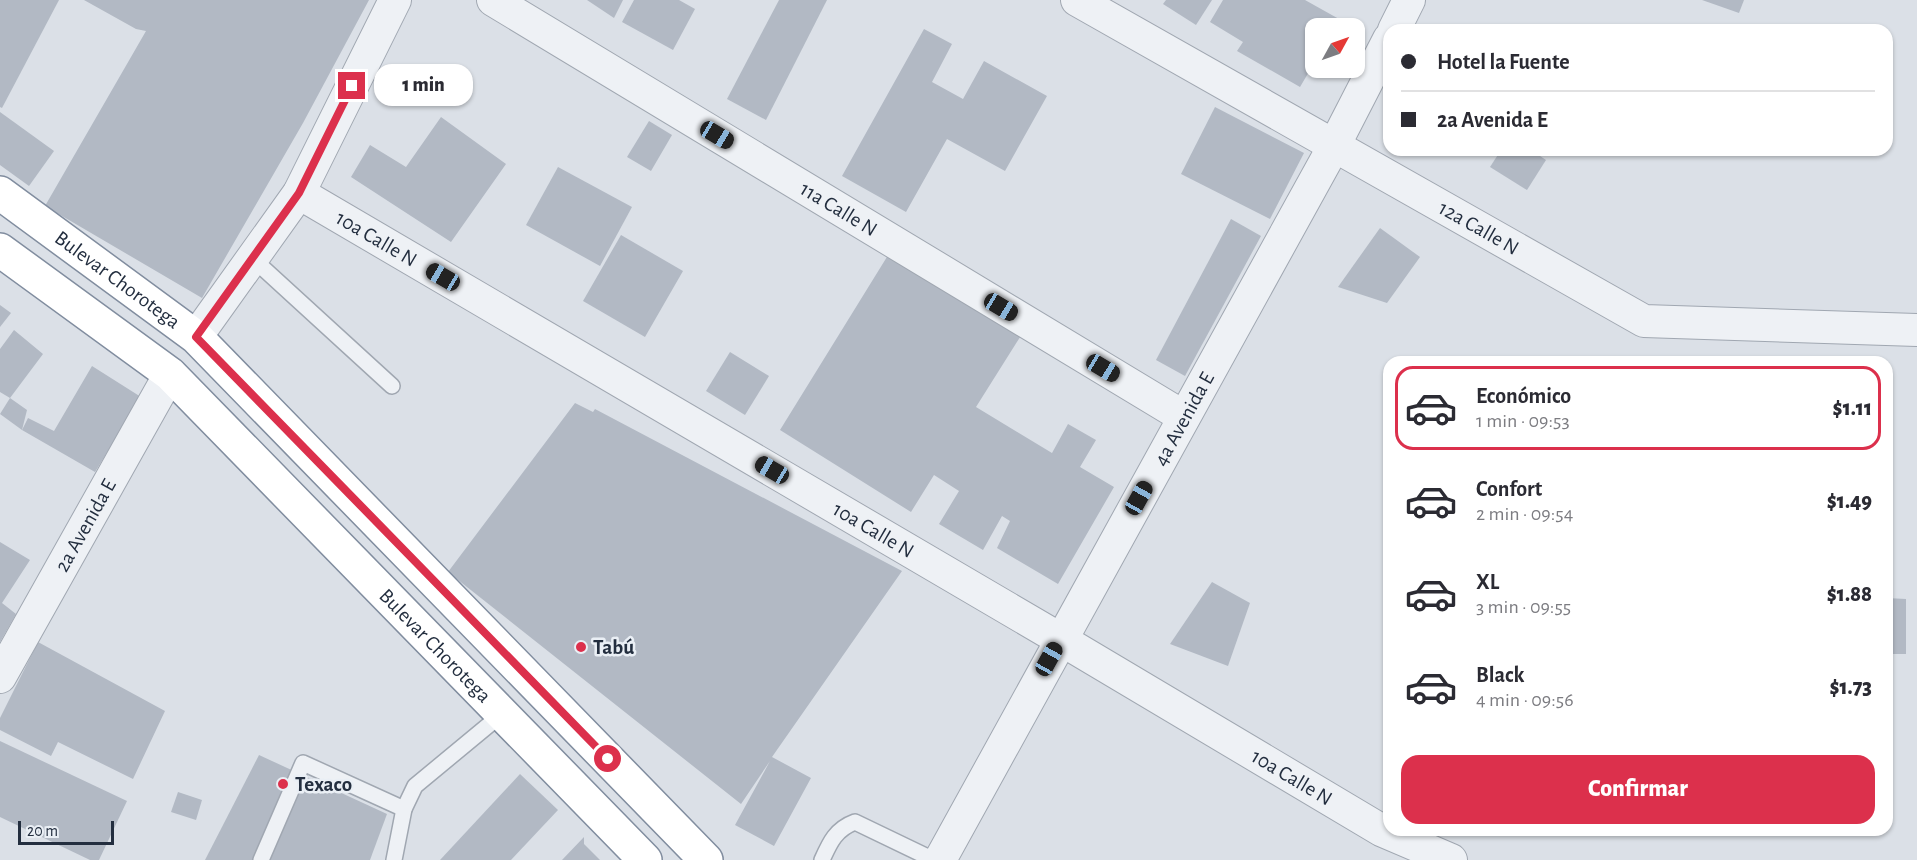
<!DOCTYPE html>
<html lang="es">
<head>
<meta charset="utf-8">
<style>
	:root { --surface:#fff; --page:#f7f7f7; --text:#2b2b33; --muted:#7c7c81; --line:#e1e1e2; --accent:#dc304c }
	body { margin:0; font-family:"Alegreya Sans",sans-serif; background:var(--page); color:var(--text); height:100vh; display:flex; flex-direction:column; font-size:22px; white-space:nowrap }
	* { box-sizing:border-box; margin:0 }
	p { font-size:20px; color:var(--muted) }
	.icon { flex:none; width:33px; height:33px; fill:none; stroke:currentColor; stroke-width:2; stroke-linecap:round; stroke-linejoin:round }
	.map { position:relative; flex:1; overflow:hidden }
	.details { position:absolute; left:1383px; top:356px; width:510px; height:480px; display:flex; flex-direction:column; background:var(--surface); border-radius:18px; box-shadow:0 2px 4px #0004 }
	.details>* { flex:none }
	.hud { position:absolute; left:1383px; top:24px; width:510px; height:132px; border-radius:18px; box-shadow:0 2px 4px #0004; display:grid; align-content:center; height:132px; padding:0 18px; background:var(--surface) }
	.needle { width:39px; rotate:50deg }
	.fabs { position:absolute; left:1305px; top:18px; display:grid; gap:12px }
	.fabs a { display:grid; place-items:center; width:60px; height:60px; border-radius:12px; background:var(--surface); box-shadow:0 2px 4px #0004; font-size:30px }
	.scale { position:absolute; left:18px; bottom:15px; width:96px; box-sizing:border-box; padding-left:6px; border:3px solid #232e3f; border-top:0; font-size:16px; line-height:21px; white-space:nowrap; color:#232e3f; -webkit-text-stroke:4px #eaeff5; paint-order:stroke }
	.end { position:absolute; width:27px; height:27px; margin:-14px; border:8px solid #dc304c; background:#fff; box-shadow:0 0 0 3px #fff }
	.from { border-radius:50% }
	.bubble { position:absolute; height:42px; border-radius:18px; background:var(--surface); box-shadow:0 2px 4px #0004; font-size:20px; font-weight:800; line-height:42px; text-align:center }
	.car { position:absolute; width:18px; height:36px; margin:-18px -9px; border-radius:8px; box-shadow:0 0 4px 2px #0007; background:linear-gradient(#222 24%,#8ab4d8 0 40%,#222 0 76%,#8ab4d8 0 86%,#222 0) }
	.hud b { display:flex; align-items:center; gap:21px; height:57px; font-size:22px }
	.hud b+b { border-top:2px solid var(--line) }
	.hud i { width:15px; height:15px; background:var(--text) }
	ul { padding:10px 0 0; list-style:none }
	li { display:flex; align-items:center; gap:18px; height:84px; margin:0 12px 9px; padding:0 6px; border:3px solid transparent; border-radius:18px }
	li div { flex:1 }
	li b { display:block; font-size:22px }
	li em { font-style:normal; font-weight:800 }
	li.on { border-color:var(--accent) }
	li>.icon { width:54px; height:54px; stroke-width:1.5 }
	.primary-button { display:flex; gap:12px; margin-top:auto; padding:12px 18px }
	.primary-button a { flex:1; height:69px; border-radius:18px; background:var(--accent); color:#fff; font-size:24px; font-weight:800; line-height:69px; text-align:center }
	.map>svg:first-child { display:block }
</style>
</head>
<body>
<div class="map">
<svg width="1917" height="860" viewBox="0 0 1917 860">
	<rect width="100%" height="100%" fill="#dbe0e7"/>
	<g fill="#b2b9c4">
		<polygon points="0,0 59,0 2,108 0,107"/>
		<polygon points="84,0 369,0 303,123 202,298 45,206 146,31 136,29"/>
		<polygon points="587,0 623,0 614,18"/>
		<polygon points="634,0 679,0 695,9 673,50 622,22"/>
		<polygon points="779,0 827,0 766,120 727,99"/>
		<polygon points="1166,0 1212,0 1196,25 1163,4"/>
		<polygon points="1223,0 1305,0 1339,19 1333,28 1316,28 1316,60 1300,87 1237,51 1243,42 1210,22"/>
		<polygon points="1702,0 1744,0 1739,13"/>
		<polygon points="924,29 952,44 932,82 963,99 984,61 1047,96 1005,171 947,139 906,212 842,176"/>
		<polygon points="1215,107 1304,153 1270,219 1181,174"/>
		<polygon points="0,112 54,151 29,186 0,165"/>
		<polygon points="441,117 506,164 451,242 351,177 370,145 406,167"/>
		<polygon points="649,121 672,135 651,171 627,157"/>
		<polygon points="1501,150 1531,150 1546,160 1527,190 1490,167"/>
		<polygon points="558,167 632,207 600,266 526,225"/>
		<polygon points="1231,219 1261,236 1185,376 1156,360"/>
		<polygon points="1380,228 1420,257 1387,303 1338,287"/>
		<polygon points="621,235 683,271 645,337 583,301"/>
		<polygon points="890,252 1022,334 976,407 1052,453 1068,424 1096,440 1080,467 1114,487 1058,584 997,548 1010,521 1002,516 983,550 939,524 959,491 934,475 911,512 780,430"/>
		<polygon points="0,305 11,313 0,327"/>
		<polygon points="14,330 43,354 10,398 27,410 22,430 0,414 10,398 0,392 0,349"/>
		<polygon points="730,352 769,376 745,415 706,391"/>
		<polygon points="92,366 141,397 95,472 22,430 28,418 54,431"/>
		<polygon points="575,403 593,412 595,409 902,571 772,757 811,778 774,846 735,825 770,761 741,804 448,572"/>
		<polygon points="0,542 30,560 2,603 16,614 0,642"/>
		<polygon points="1212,582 1250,603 1228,666 1170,644"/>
		<polygon points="1887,598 1906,599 1906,654 1887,654"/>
		<polygon points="38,642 165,711 133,779 58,742 51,756 0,730 0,718"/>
		<polygon points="0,741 127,801 99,860 90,860 0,817"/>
		<polygon points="259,755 387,814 370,860 205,860"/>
		<polygon points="520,774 558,810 511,860 440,860"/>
		<polygon points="178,792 202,800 196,820 171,812"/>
		<polygon points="1727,830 1758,830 1757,835"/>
		<polygon points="584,837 584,844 600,860 562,860"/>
	</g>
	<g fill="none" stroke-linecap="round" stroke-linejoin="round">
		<g stroke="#a0a7b1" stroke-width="18">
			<g id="lane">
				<polyline points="252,258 392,386"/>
				<polyline points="261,860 303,763 404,809"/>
				<polyline points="394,860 404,809 415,786 502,714"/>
				<path d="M 822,860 C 830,842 836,829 855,822 L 934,860"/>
			</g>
		</g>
		<g stroke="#a0a7b1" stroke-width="34">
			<g id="street">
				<path id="s1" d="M 493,0 L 1184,417"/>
				<path id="s2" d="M 1077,0 L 1644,321 L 1917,330"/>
				<polyline points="1394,30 1409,0"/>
				<path id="s3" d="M 299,193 L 1060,639 L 1381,830 L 1451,860"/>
				<polyline points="196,337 299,193 395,0"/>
				<path id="s4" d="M 0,677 L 170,374"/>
				<path id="s5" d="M 940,860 L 1334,146 L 1389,39"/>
			</g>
		</g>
		<g stroke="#818d9f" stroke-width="36">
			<g id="highway">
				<path id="s6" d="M 0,193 L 196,337 L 706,860"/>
				<path id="s7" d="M 0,250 L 170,374 L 645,860"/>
			</g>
		</g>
		<use href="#lane" stroke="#eef1f5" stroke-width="15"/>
		<use href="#street" stroke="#eef1f5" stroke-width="32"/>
		<use href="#highway" stroke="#fff" stroke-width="33"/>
	</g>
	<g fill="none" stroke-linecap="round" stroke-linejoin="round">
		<polyline stroke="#dc304c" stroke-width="8" points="352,86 299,193 196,337 608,759"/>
	</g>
	<g fill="#dc304c" stroke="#eaeff5" stroke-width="2">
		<circle cx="581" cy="647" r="6"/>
		<circle cx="283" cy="784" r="6"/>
	</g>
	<g text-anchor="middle" stroke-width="5" stroke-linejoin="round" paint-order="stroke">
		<g font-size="21" fill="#232e3f" stroke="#eaeff5">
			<text dy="7" stroke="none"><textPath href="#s1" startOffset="404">11a Calle N</textPath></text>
			<text dy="7" stroke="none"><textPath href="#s2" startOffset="462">12a Calle N</textPath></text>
			<text dy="7" stroke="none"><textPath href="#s3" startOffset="90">10a Calle N</textPath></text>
			<text dy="7" stroke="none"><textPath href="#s6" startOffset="146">Bulevar Chorotega</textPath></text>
			<text dy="7" stroke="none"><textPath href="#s5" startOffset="504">4a Avenida E</textPath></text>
			<text dy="7" stroke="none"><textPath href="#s4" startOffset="174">2a Avenida E</textPath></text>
			<text dy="7" stroke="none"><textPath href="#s3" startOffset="666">10a Calle N</textPath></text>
			<text dy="7" stroke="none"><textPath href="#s7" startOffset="590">Bulevar Chorotega</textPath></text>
			<text dy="7" stroke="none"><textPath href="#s3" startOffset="1152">10a Calle N</textPath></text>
		</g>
		<g font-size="21" font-weight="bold" fill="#232e3f" stroke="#eaeff5" text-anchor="start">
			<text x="593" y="654">Tabú</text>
			<text x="295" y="791">Texaco</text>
		</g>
	</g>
</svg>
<div class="fabs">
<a><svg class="needle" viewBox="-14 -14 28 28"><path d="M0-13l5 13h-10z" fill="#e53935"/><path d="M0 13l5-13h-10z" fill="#7c7c81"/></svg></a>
</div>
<div class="scale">20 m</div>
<i class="end from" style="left:608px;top:759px"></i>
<i class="end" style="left:352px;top:86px"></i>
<div class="bubble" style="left:374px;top:64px;width:99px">1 min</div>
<i class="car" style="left:717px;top:135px;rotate:121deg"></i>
<i class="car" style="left:443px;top:277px;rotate:300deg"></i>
<i class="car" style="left:1001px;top:307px;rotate:121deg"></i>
<i class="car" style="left:1103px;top:368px;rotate:121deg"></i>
<i class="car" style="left:772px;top:470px;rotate:300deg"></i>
<i class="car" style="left:1139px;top:498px;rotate:29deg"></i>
<i class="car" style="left:1049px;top:659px;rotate:29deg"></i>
<div class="hud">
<b><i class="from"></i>Hotel la Fuente</b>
<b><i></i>2a Avenida E</b>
</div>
<section class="details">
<ul>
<li class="on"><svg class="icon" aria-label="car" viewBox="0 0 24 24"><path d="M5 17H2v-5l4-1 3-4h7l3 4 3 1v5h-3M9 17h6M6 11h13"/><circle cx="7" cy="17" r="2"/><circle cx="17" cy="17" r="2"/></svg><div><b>Económico</b><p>1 min · 09:53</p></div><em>$1.11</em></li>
<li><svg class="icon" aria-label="car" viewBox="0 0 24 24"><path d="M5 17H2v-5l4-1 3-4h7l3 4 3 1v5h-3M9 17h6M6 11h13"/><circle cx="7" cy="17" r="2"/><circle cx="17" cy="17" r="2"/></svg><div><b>Confort</b><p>2 min · 09:54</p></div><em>$1.49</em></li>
<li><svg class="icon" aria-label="car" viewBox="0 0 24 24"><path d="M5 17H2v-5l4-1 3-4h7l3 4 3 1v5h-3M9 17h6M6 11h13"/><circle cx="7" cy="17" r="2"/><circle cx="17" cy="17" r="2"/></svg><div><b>XL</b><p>3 min · 09:55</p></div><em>$1.88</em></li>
<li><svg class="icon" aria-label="car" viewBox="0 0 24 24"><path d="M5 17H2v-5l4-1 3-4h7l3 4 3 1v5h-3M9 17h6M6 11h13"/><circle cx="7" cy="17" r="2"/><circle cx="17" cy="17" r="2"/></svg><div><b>Black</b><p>4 min · 09:56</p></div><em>$1.73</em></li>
</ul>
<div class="primary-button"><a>Confirmar</a></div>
</section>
</div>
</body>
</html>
